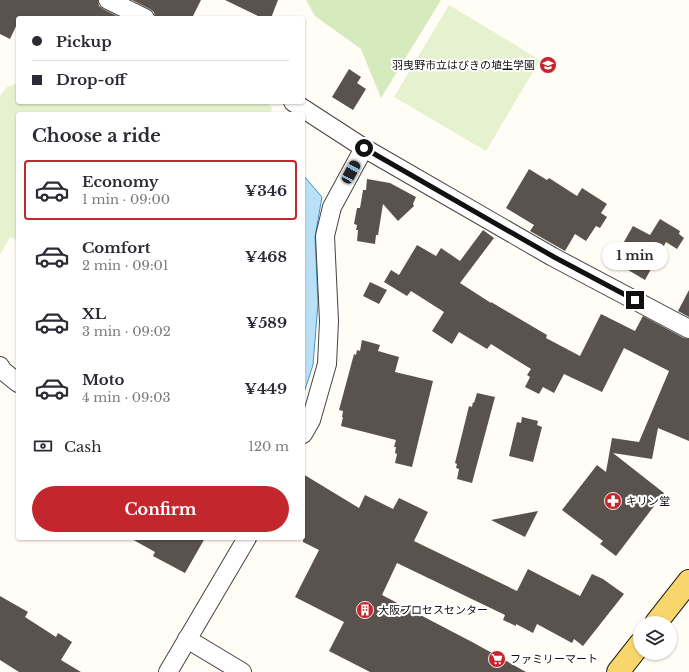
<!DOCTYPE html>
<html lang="en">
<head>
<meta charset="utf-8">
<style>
	:root { --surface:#fff; --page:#f7f7f7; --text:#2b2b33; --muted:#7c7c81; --line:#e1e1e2; --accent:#c4262e }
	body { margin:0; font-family:"Libre Baskerville","Noto Sans JP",serif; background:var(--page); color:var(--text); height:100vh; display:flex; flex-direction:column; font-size:15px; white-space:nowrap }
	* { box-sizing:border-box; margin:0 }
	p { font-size:13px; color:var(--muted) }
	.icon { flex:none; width:22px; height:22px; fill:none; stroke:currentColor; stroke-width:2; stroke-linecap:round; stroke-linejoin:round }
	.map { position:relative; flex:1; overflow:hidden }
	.side { position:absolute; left:16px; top:112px; width:289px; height:428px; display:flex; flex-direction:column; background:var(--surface); border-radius:4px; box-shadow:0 1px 3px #0004 }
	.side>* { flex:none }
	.top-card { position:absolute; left:16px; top:16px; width:289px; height:88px; border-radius:4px; box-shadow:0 1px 3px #0004; display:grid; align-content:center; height:88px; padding:0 16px; background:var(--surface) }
	.buttons { position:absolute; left:633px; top:616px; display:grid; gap:8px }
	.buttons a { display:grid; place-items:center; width:44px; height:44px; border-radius:50%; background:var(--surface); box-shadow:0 1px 3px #0004; font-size:20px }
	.end { position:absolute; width:18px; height:18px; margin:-9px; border:5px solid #111; background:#fff; box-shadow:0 0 0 2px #fff }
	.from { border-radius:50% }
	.bubble { position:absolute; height:28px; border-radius:14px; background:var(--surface); box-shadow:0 1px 3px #0004; font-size:13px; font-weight:800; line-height:28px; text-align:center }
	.car { position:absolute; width:12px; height:24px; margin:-12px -6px; border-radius:5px; box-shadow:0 0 3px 1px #0007; background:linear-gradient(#222 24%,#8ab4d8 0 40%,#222 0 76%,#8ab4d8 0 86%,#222 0) }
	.top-card b { display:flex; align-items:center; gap:14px; height:38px; font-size:15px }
	.top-card b+b { border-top:1px solid var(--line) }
	.top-card i { width:10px; height:10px; background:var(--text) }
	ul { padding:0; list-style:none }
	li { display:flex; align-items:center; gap:12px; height:60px; margin:0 8px 6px; padding:0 8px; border:2px solid transparent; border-radius:4px }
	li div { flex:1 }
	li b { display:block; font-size:15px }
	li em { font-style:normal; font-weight:800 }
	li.current { border-color:var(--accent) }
	li>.icon { width:36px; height:36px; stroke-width:1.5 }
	h2 { padding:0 16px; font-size:18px; line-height:48px }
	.pay { display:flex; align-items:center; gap:10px; height:44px; padding:0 16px; font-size:15px }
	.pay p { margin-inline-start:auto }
	.cta { display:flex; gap:8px; margin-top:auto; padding:8px 16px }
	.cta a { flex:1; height:46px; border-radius:24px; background:var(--accent); color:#fff; font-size:16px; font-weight:800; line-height:46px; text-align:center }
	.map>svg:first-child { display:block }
</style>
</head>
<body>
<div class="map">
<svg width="689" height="672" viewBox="0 0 689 672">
	<rect width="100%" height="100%" fill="#fffdf5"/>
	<polygon fill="#d5ebbd" points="306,0 441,0 381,98 361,49 315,16"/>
	<g fill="#e6f2cf">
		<polygon points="449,5 540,60 486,151 394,97"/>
		<polygon points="18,83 18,102 267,102 272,108 270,114 18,114 18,241 10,237 0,255 0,96 7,87"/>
	</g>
	<polygon fill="#b9e0f7" stroke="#3f96cf" points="303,175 322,197 315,237 318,303 313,365 303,396"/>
	<g fill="#5a524d">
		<polygon points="0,0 98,0 99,6 103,9 121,18 18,18 18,22 10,39 0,34"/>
		<polygon points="132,0 201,0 192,18 155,18 154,12 150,9"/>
		<polygon points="225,0 278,0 271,18 262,18"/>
		<polygon points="349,69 361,77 357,83 366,89 353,110 332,97"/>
		<polygon points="529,169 547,180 549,178 577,196 582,188 607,204 601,213 607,217 600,228 596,226 586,241 575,234 565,251 530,231 534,225 506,208"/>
		<polygon points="367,179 390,183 416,197 413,204 414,206 398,221 383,204 378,235 376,235 375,244 357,241 358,230 356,230 357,225 354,224 357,208 360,208 363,190 366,190"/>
		<polygon points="660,219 680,231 679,234 684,238 677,249 666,242 645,280 613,261 633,226 650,235"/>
		<polygon points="483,230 494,238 460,283 491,303 491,302 547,335 546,338 580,356 601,314 635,331 643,316 684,338 689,339 689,441 658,428 652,459 613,453 664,493 616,556 600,544 603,541 562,510 597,465 606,472 612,438 639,442 669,371 624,348 602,392 564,374 554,393 543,387 539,394 525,387 530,377 527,375 531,369 491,344 487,349 459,332 452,344 432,331 444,312 411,291 407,296 384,282 391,270 399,275 417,245 436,256 441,248 460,261"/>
		<polygon points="370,282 387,290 379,304 363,296"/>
		<polygon points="689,290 689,317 678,311"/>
		<polygon points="362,340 380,345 378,351 399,357 395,372 433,381 412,467 395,463 397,454 395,453 396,447 394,447 396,440 341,426 343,417 342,417 343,411 339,410 354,354 356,355 357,350 360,351"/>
		<polygon points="477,393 495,397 472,483 457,479 459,469 456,468 457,464 455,463 469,406 472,407 473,402 474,403"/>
		<polygon points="522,417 538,421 537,425 542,427 533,462 509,456 517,422 521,423"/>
		<polygon points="303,474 359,508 365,495 393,509 399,498 428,512 414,541 517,591 528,569 580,596 592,574 603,579 624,594 583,646 574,639 572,643 537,624 533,633 516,624 516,626 503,620 505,615 397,563 382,595 474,643 526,672 370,672 329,651 344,622 295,597 319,550 303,542"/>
		<polygon points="538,511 525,537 491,520"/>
		<polygon points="130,538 205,538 185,573 153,556 155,552"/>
		<polygon points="0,596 28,612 25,617 56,637 58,633 72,642 61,660 81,672 19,672 0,660"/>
	</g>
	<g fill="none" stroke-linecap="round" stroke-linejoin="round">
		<g stroke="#444" stroke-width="20">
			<g id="minor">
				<polyline points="108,0 145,18"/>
				<polyline points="293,102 364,148 553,257 689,329"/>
				<polyline points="0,366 2,370 18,383"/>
				<polyline points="303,434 311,420 327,364 329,321 325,236 332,207 364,148"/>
				<polyline points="187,639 242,672"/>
				<polyline points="168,672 247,538"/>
			</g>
		</g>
		<g stroke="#222" stroke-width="24">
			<g id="major">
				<polyline points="656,623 689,581"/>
				<polyline points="618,672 640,644"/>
			</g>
		</g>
		<use href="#minor" stroke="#fff" stroke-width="18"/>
		<use href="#major" stroke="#f9d66b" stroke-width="22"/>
	</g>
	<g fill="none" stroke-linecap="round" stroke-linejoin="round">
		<polyline stroke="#111" stroke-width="5" points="364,148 554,257 635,300"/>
	</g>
	<defs>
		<g id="school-disc" transform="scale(0.9)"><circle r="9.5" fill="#c4262e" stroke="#fff"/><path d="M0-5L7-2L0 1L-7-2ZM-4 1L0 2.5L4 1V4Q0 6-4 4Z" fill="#fff"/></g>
		<g id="pharmacy-disc" transform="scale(0.9)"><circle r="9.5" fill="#c4262e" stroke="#fff"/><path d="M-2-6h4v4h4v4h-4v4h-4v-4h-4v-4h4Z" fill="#fff"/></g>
		<g id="building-disc" transform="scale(0.9)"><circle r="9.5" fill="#c4262e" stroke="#fff"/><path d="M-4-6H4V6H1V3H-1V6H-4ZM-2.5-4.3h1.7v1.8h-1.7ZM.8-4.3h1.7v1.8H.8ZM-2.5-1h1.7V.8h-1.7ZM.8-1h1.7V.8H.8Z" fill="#fff"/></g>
		<g id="supermarket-disc" transform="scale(0.9)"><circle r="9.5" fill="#c4262e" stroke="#fff"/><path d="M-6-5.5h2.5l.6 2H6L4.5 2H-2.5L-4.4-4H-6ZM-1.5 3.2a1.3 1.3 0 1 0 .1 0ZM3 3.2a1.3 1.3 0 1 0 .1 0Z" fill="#fff"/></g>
	</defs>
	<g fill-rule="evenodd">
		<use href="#school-disc" x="548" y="65"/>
		<use href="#pharmacy-disc" x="613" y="501"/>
		<use href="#building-disc" x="365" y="610"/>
		<use href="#supermarket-disc" x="497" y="659"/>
	</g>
	<g text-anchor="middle" stroke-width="4" stroke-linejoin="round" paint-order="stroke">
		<g font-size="11" fill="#111" stroke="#fff" text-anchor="start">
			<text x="535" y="69" text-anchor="end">羽曳野市立はびきの埴生学園</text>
			<text x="626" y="505">キリン堂</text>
			<text x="378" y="614">大阪プロセスセンター</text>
			<text x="510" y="663">ファミリーマート</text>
		</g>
	</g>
</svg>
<div class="buttons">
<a><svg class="icon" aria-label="layers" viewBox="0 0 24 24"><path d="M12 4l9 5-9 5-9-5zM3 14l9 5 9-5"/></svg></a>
</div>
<i class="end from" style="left:364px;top:148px"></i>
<i class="end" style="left:635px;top:300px"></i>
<div class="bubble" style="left:602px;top:242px;width:66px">1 min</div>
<i class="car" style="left:351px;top:172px;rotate:29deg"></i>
<div class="top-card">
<b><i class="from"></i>Pickup</b>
<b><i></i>Drop-off</b>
</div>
<section class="side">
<h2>Choose a ride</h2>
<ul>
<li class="current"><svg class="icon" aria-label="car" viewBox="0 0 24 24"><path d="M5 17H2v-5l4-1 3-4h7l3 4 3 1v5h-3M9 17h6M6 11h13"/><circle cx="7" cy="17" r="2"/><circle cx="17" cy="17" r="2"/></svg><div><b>Economy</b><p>1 min · 09:00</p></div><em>¥346</em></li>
<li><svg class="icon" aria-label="car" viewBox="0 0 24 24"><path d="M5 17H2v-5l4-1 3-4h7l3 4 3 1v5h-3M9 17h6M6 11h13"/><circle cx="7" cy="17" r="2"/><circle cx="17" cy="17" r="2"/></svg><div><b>Comfort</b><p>2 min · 09:01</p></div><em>¥468</em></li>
<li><svg class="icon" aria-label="car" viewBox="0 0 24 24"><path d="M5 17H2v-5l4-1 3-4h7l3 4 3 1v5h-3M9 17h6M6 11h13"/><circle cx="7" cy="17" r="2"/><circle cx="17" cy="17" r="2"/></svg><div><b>XL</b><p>3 min · 09:02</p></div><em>¥589</em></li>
<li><svg class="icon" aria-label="car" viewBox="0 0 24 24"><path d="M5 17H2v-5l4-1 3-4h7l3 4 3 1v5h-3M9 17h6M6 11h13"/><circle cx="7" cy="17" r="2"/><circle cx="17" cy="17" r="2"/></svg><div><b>Moto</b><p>4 min · 09:03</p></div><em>¥449</em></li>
</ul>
<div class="pay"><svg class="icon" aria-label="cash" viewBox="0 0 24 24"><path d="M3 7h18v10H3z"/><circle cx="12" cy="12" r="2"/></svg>Cash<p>120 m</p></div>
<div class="cta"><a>Confirm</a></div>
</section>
</div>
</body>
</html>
